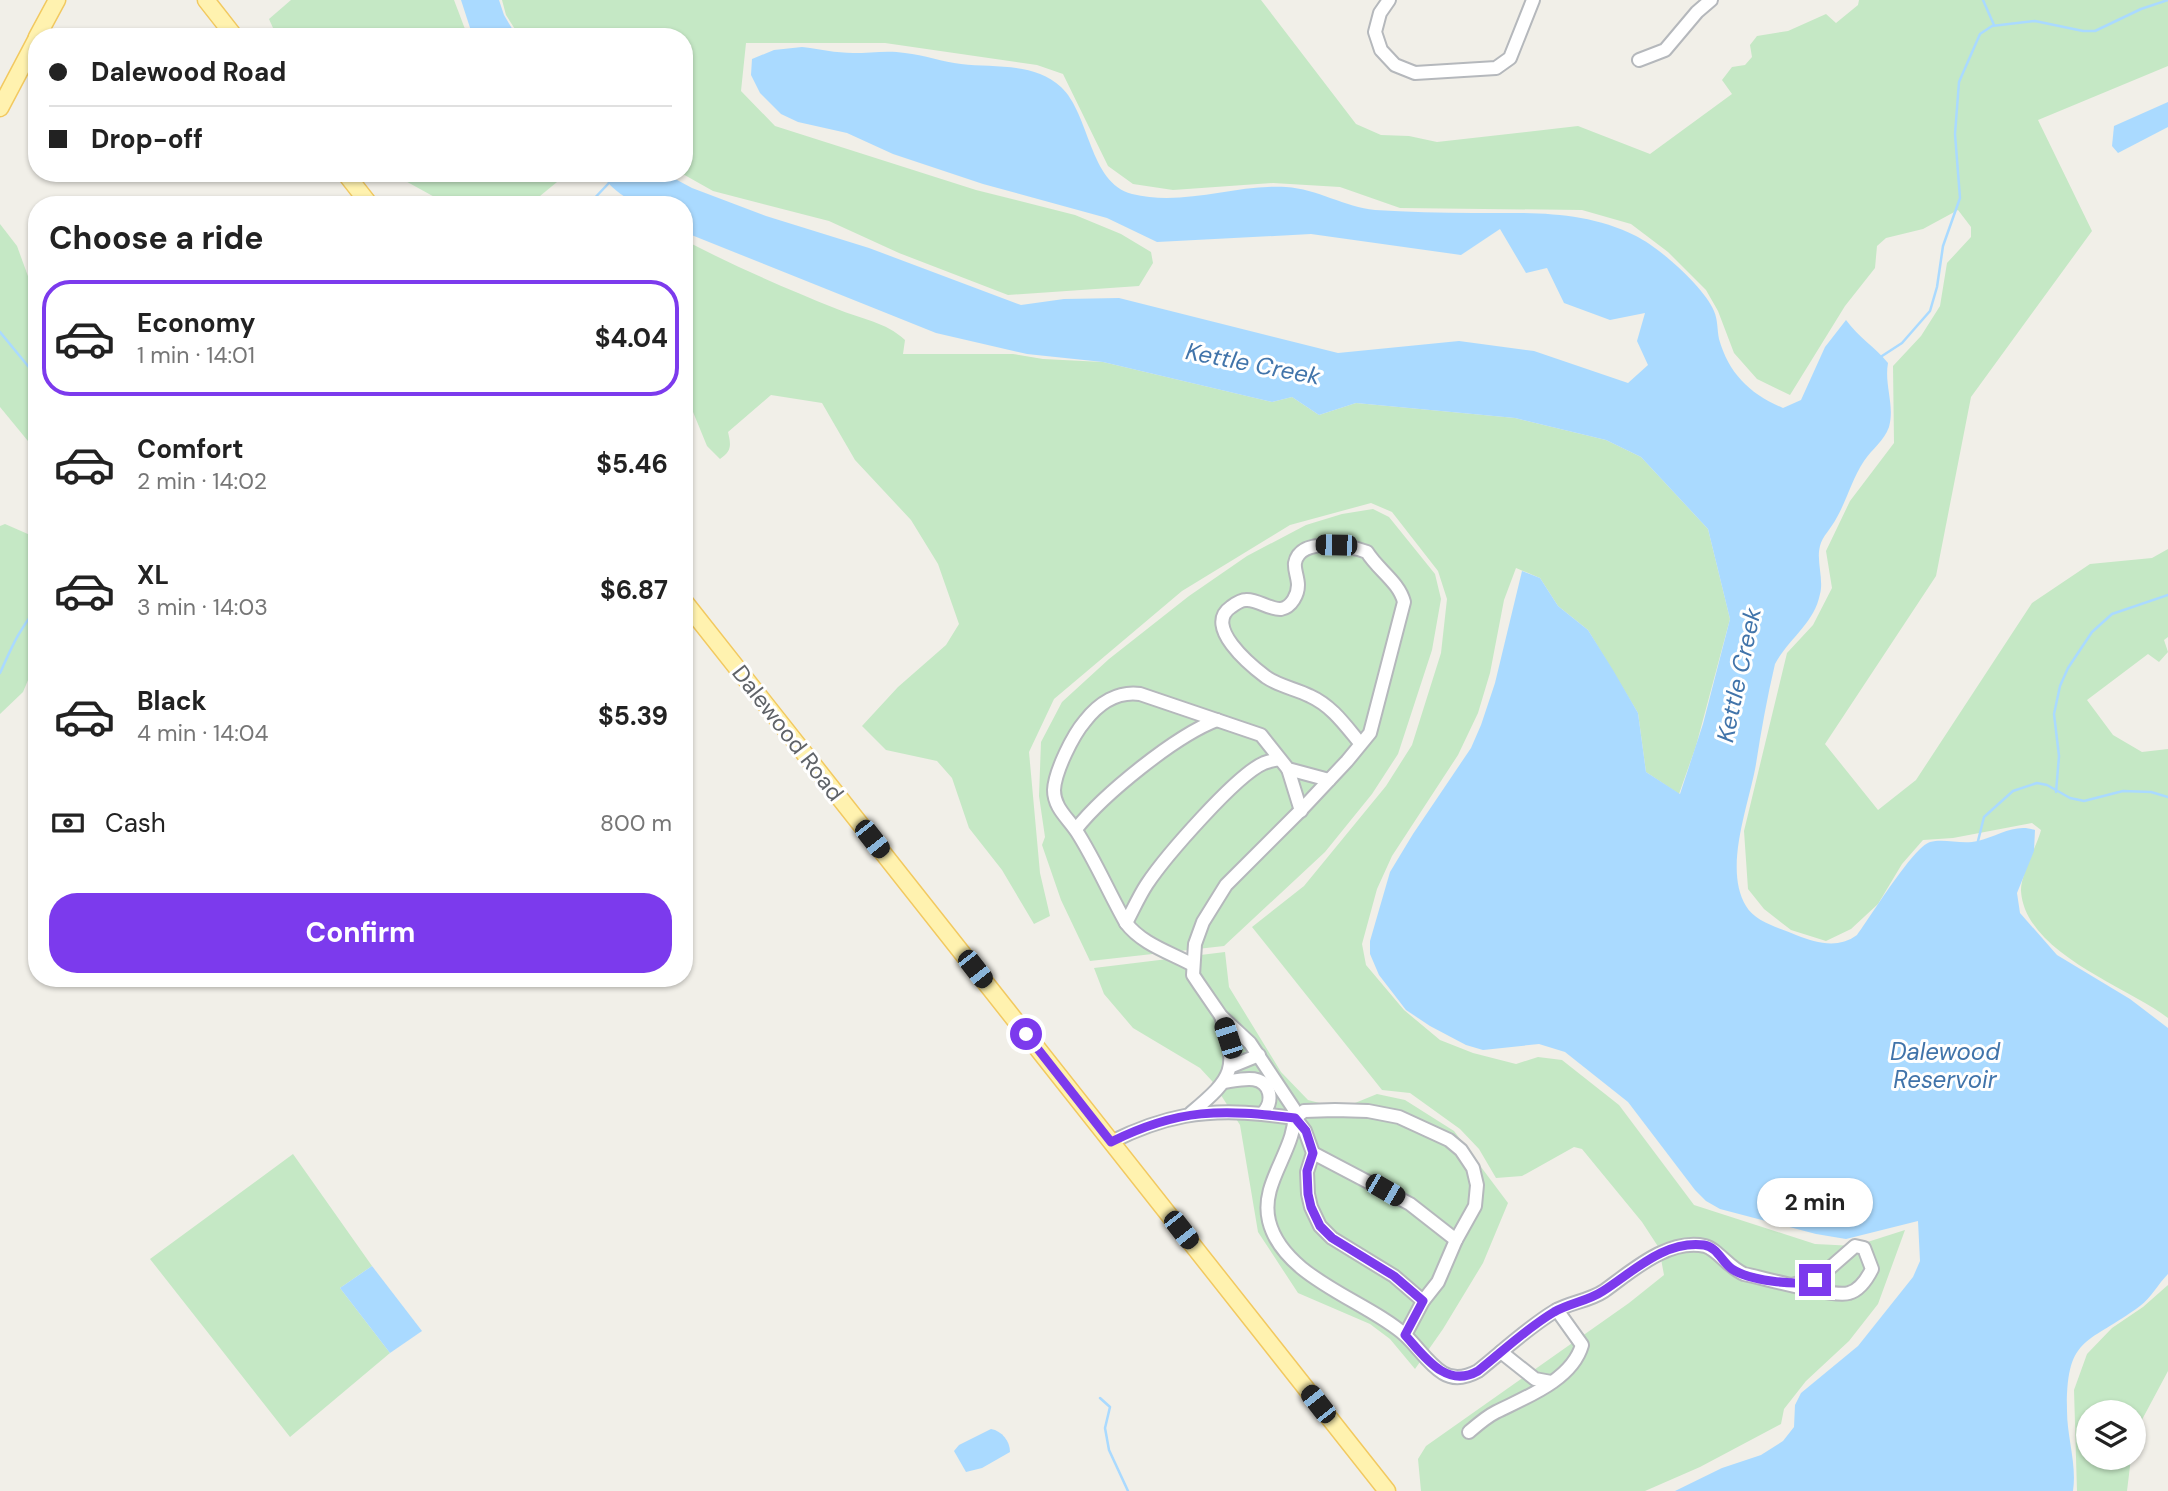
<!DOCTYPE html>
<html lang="en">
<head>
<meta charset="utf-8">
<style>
	:root { --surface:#fff; --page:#f2f2f2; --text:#222; --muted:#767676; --line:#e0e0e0; --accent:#7c3aed }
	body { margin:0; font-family:"DM Sans",sans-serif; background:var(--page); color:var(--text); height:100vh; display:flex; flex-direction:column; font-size:26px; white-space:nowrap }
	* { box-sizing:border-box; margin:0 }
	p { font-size:23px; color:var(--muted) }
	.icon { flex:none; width:38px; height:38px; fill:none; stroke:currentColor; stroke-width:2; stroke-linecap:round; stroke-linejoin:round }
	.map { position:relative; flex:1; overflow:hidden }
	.sheet { position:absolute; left:28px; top:196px; width:665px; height:791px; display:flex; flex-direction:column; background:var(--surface); border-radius:28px; box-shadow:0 2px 5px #0004 }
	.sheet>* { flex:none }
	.banner { position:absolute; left:28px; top:28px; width:665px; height:154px; border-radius:28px; box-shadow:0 2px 5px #0004; display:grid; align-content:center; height:154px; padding:0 21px; background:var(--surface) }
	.buttons { position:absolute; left:2076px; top:1400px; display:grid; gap:14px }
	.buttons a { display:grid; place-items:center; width:70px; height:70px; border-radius:50%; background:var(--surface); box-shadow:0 2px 5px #0004; font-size:35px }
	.end { position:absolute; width:32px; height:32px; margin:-16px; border:9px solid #7c3aed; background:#fff; box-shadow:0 0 0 4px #fff }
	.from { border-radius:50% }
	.bubble { position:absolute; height:49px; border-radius:24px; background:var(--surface); box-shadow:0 2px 5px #0004; font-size:23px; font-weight:700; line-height:49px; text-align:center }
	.car { position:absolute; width:21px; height:42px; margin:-21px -10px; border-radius:9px; box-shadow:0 0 5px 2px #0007; background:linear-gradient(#222 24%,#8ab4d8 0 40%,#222 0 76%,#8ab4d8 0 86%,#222 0) }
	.banner b { display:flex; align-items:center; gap:24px; height:66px; font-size:26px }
	.banner b+b { border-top:2px solid var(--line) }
	.banner i { width:18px; height:18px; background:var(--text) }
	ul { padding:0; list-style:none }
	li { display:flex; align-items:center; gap:21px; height:116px; margin:0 14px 10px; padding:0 7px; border:4px solid transparent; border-radius:28px }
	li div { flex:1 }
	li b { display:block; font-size:26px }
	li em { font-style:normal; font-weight:700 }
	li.active { border-color:var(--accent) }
	li>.icon { width:63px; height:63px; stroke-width:1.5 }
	h2 { padding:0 21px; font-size:32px; line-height:84px }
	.pay { display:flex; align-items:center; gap:18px; height:77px; padding:0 21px; font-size:26px }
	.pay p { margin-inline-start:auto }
	.cta { display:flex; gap:14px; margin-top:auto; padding:14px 21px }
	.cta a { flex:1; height:80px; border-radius:28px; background:var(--accent); color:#fff; font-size:28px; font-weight:700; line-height:80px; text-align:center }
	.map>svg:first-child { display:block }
</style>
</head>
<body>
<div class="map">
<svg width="2168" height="1491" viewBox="0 0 2168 1491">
	<rect width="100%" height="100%" fill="#f1efe8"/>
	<g fill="#c5e8c5">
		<polygon points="291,0 454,0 468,37 277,37 269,19"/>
		<path d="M 502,0 L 1261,0 L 1356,124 L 1381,135 L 1409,136 L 1437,142 L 1578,126 L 1650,154 L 1732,94 L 1722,80 L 1732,67 L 1745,65 L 1752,57 L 1750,45 L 1757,36 L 1788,31 L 1826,14 L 1836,23 L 1858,5 L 1859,0 L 2168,0 L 2168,66 L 2038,120 L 2092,231 L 1971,397 L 1936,576 L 1825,744 L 1878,810 L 1916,780 L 2032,603 L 2090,564 L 2152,558 L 2168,549 L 2168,637 L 2164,640 L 2168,652 L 2159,662 L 2148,654 L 2087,700 L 2113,735 L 2142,752 L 2168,749 L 2168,1018 C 2126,986 2025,953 2021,891 C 2020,876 2037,846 2041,830 L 2032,823 L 1953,838 L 1923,840 L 1902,864 L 1878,904 L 1851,929 L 1826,941 L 1791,930 L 1764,909 L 1748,889 L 1744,831 L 1787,653 L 1813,625 L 1832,588 L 1826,551 L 1850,501 L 1894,443 L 1893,366 L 1921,336 L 1940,306 L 1947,263 L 1971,237 L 1971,227 L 1958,210 L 1923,229 L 1886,238 L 1877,246 L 1875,268 L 1845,306 L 1790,395 L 1757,379 L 1734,353 L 1718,311 L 1706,290 L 1668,252 L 1631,224 L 1582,210 L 1400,208 L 1340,187 L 1273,183 L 1173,190 L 1133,184 L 1108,166 L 1063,74 L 1037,65 L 885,43 L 746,43 L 741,91 L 775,126 L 976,190 L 1075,215 L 1121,234 L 1151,252 L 1153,263 L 1139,286 L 1008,295 L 899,253 L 829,221 L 713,191 L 681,173 L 684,173 L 684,37 L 520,37 L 506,15 Z"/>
		<polygon points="391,173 568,173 529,205 449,205"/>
		<polygon points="0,224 17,246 37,301 37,452 0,407"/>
		<path d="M 684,240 C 734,266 785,288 837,309 C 861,319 886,322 905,340 L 903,354 L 1013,354 L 1043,359 L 1103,362 L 1272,402 L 1292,397 L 1319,415 L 1356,403 L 1515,418 L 1606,440 L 1641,457 L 1708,529 L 1730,619 L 1696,746 L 1679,794 L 1646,772 L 1638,713 L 1588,630 L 1558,606 L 1540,578 L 1516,568 L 1504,600 L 1490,673 L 1478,713 L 1458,755 L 1392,856 L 1377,889 L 1362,944 L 1366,965 L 1404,1010 L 1440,1040 L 1473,1053 L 1516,1064 L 1538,1057 L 1562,1060 L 1619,1105 L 1694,1205 L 1815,1244 L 1855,1246 L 1905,1230 L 1878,1304 L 1849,1341 L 1806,1381 L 1784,1409 L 1781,1424 L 1700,1467 L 1645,1491 L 1421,1491 L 1418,1459 L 1426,1446 L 1629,1303 L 1664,1275 L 1659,1248 L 1642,1222 L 1582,1149 L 1574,1147 L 1522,1176 L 1496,1178 L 1479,1149 L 1460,1129 L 1410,1093 L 1382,1090 L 1252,927 L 1304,886 L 1386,786 L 1412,745 L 1441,653 L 1447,599 L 1438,571 L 1392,512 L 1371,503 L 1290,525 L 1182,591 L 1054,699 L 1029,752 L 1040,873 L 1050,916 L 1034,924 L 1002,870 L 969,828 L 952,778 L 937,761 L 886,750 L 862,726 L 898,687 L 946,645 L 959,624 L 938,564 L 911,520 L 855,460 L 822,403 L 771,395 L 728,432 C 731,445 732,451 720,459 L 707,446 L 684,390 Z"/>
		<polygon points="1373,509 1389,517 1435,574 1441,599 1432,650 1398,754 1372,794 1325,852 1224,946 1090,961 1061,900 1042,845 1045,837 1039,796 1041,742 1062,702 1109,659 1189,596 1247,556 1306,525 1342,514"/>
		<polygon points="5,524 37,538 37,659 23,692 0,714 0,526"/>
		<polygon points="1225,952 1229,987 1281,1072 1308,1100 1331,1106 1355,1103 1377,1094 1405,1100 1454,1131 1508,1203 1483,1263 1443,1329 1415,1369 1390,1339 1370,1324 1298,1293 1258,1232 1240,1125 1212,1081 1200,1068 1133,1028 1104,994 1094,968"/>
		<polygon points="293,1154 372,1266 340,1288 390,1353 290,1437 150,1259"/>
		<polygon points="2168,1285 2168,1371 2137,1429 2133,1448 2133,1412 2088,1412 2088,1458 2131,1458 2127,1491 2077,1491 2074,1390 2087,1354 2112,1328 2143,1307"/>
	</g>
	<g fill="#aadaff">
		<polygon points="461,0 499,0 504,15 517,37 473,37"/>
		<path d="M 802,47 C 819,49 836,53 853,53 C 871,53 888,50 905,53 C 924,55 943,62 961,64 C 994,68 1035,62 1061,87 C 1090,114 1089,183 1132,194 C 1184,207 1234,184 1286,187 C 1317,189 1345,207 1375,210 C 1407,212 1441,213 1473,213 C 1529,213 1584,210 1636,236 C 1660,248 1704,287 1714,311 C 1718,320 1717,330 1719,339 C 1729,374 1750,394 1783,408 L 1801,400 L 1825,347 L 1846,320 C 1859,338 1875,347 1888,363 C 1884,385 1895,405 1889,427 C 1884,441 1872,449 1864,461 C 1852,479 1847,500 1836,519 C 1832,527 1822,537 1820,546 C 1816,561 1824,579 1820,594 C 1814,624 1789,638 1775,664 C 1767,698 1761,731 1756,764 C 1749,805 1723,868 1746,906 C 1755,922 1780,928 1796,935 C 1817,943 1838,949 1857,935 C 1870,918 1913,847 1930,842 C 1945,838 1961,845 1978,841 C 1998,836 2015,823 2035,830 L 2034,851 L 2017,893 L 2020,913 L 2057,955 L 2130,999 L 2168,1028 L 2168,1274 C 2158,1284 2151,1298 2140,1306 C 2088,1345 2066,1334 2067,1411 C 2067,1437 2077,1465 2073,1491 L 1675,1491 L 1722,1468 L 1761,1455 L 1783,1441 L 1794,1427 L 1795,1405 L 1801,1393 L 1858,1346 L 1913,1277 L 1920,1261 L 1918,1221 L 1846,1239 L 1816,1234 L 1720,1209 L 1706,1201 L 1695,1190 L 1628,1102 L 1565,1052 L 1539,1044 L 1483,1050 L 1466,1045 L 1430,1026 L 1406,1010 L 1379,975 L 1370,954 L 1370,941 L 1390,872 L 1413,834 L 1471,748 L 1481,725 L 1495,683 L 1522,571 L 1540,578 L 1558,606 L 1588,630 L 1613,670 L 1638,713 L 1646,772 L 1680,794 L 1703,724 L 1730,619 L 1708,529 L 1641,457 L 1606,440 L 1515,418 L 1356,403 L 1319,415 L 1292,397 L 1272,402 L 1103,362 L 1027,354 L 936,333 L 684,232 L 684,205 C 637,205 633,209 598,173 L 664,173 L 692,188 L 766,216 L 869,248 L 1021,305 L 1064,299 L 1119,298 L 1338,353 L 1459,341 L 1534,351 L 1628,383 L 1648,365 L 1637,341 L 1645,313 L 1610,320 L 1564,303 L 1547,268 L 1526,273 L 1500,229 L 1461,255 L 1311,234 L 1157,242 L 1107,218 L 983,184 L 893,154 L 847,133 L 798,122 L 781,114 L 760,93 L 751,75 L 752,59 L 774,50 Z"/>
		<polygon points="2168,102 2168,127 2118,153 2112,146 2114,126"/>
		<polygon points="372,1266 422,1331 390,1353 340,1288"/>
		<path d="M 991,1429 C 1002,1431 1010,1441 1010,1452 L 982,1468 L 966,1472 L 954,1451 L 959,1445 Z"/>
	</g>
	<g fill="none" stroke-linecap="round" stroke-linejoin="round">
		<g stroke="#aadaff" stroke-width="2.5">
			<polyline points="1983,0 1994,25"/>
			<polyline points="588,205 608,184"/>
			<polyline points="0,332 37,377"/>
			<polyline points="1882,356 1902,343 1930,311 1937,287 1943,246 1960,198 1955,134 1959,82 1980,34 1992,26 2035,21 2083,31 2095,31 2141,9 2168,0"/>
			<path d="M 0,673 C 12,647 18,631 37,608"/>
			<polyline points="2056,792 2059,756 2054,714 2060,686 2068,668 2092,632 2112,614 2168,595"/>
			<polyline points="1978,841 1984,817 2013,791 2037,783 2047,785 2070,798 2084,801 2123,791 2151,792 2168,797"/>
			<polyline points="1100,1398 1110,1407 1105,1428 1109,1450 1128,1491"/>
		</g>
		<g stroke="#b5b8bc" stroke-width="16">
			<g id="minor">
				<polyline points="1389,0 1380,13 1375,32 1381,50 1395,65 1415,73 1496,68 1510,58 1533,0"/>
				<polyline points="1639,60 1665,50 1697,12 1711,0"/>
				<path d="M 1360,743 C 1345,725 1332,706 1310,696 C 1296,689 1279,686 1266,677 C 1250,665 1203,626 1231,607 C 1235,604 1241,600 1246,600 C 1257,599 1270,610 1281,609 C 1292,607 1298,594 1298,585 C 1298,578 1294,569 1295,563 C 1300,536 1350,546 1367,552 C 1378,570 1399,582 1404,602 L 1370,733 L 1347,761 L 1302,809 L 1226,885 L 1203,922 L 1195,944 L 1193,975 L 1199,984 L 1221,1016 L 1250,1043 L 1294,1109 C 1299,1148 1259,1181 1269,1221 C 1283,1278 1366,1300 1405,1335 C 1418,1347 1428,1364 1443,1373 C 1454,1380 1467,1377 1478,1371 C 1503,1351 1527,1328 1555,1311 C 1571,1302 1589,1301 1604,1291 C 1632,1271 1668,1238 1705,1246 C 1717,1249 1729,1268 1744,1274 C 1764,1278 1834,1298 1849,1293 C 1860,1290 1867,1279 1872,1269 L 1864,1248 L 1855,1246 L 1815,1281 L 1795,1284"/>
				<path d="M 1280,759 C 1275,760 1269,761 1264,763 C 1236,775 1165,857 1147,884 C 1139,896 1133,910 1126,923 C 1109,893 1095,860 1077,832 C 1068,818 1054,808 1054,790 C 1055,771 1073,735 1085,721 C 1099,703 1118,691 1140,694 L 1261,735 L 1288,769 L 1329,780"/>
				<polyline points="1288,769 1301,811"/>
				<path d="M 1076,829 C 1104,794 1175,736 1217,720"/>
				<path d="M 1126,923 C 1142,944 1169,952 1193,965"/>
				<polyline points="1232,1066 1259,1055"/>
				<path d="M 1191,1113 C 1234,1077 1238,1069 1221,1016"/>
				<polyline points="1262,1114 1295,1118 1304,1111 1335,1110 1368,1111 1399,1117 1449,1140 1461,1150 1473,1168 1477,1185 1475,1206 1456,1240 1438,1282 1423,1301 1405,1335"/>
				<polyline points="1295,1118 1305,1131 1313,1153 1307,1172 1308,1194 1311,1207 1320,1226 1332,1238 1394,1276 1423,1301"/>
				<path d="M 1111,1142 C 1163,1116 1205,1108 1262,1114 C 1268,1108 1271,1102 1269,1093 C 1264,1072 1239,1080 1224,1082"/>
				<polyline points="1313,1153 1410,1204 1456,1240"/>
				<polyline points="1501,1352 1535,1379 1551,1382"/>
				<path d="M 1469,1432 C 1477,1425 1486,1417 1496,1412 C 1526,1397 1572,1380 1582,1345 L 1557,1310"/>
			</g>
		</g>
		<g stroke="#f2c960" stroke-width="19">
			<g id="major">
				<polyline points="206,0 235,37"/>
				<polyline points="37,37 57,0"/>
				<polyline points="0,108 37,38"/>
				<polyline points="345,173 370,205"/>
				<polyline points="684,601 1387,1491"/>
			</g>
		</g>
		<use href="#minor" stroke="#fff" stroke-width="12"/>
		<use href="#major" stroke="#fff2af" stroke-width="16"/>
	</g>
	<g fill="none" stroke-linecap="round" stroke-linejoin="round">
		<path stroke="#7c3aed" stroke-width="9" d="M 1026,1034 L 1111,1142 C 1179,1108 1222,1109 1295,1118 L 1306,1131 L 1313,1153 L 1307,1171 L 1308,1194 L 1311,1207 L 1320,1226 L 1332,1238 L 1394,1276 L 1423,1301 L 1405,1335 C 1424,1356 1446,1389 1478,1371 C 1503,1351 1527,1328 1554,1312 C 1570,1303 1588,1301 1603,1291 C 1633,1272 1664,1240 1704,1245 C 1717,1247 1722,1262 1732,1269 C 1748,1280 1798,1287 1815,1280"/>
	</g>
	<g text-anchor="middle" stroke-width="6" stroke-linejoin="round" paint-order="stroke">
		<g font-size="23" fill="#5f6368" stroke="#fff">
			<text transform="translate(788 733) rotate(52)" y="8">Dalewood Road</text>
		</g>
		<g font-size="24" font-style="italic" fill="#4174aa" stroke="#fff">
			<text transform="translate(1253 364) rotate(11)" y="8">Kettle Creek</text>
			<text transform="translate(1739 675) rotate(-78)" y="8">Kettle Creek</text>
			<text x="1945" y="1060">Dalewood<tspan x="1945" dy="28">Reservoir</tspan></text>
		</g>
	</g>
</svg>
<div class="buttons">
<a><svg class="icon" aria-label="layers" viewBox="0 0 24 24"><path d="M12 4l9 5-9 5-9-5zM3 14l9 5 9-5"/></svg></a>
</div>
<i class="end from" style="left:1026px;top:1034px"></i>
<i class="end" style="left:1815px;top:1280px"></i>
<div class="bubble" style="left:1757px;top:1178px;width:116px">2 min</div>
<i class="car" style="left:1336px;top:545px;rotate:271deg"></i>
<i class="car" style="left:872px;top:839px;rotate:142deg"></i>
<i class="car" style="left:975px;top:969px;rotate:142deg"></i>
<i class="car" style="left:1228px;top:1038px;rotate:342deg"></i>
<i class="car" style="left:1385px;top:1190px;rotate:120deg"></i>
<i class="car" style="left:1181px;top:1230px;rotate:142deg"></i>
<i class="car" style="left:1318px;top:1404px;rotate:322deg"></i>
<div class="banner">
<b><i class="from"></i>Dalewood Road</b>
<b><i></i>Drop-off</b>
</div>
<section class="sheet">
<h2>Choose a ride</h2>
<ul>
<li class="active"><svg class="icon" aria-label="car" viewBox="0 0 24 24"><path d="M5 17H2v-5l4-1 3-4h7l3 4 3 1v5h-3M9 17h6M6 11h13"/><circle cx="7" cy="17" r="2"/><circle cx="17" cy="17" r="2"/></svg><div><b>Economy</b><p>1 min · 14:01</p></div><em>$4.04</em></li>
<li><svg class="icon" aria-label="car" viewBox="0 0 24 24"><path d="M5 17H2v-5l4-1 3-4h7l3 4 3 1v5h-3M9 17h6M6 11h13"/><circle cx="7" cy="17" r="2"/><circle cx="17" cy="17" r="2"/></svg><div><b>Comfort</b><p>2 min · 14:02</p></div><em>$5.46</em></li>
<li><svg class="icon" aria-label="car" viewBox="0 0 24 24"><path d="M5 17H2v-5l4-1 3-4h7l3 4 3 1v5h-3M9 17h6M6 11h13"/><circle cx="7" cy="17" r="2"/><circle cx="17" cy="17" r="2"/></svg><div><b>XL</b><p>3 min · 14:03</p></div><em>$6.87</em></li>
<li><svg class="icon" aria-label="car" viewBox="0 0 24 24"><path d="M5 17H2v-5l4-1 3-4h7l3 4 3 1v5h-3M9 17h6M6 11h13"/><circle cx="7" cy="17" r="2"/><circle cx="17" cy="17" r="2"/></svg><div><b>Black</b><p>4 min · 14:04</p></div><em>$5.39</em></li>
</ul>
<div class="pay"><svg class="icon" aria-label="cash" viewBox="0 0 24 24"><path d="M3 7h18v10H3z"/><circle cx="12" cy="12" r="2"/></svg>Cash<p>800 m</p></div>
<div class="cta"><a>Confirm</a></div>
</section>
</div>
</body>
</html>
